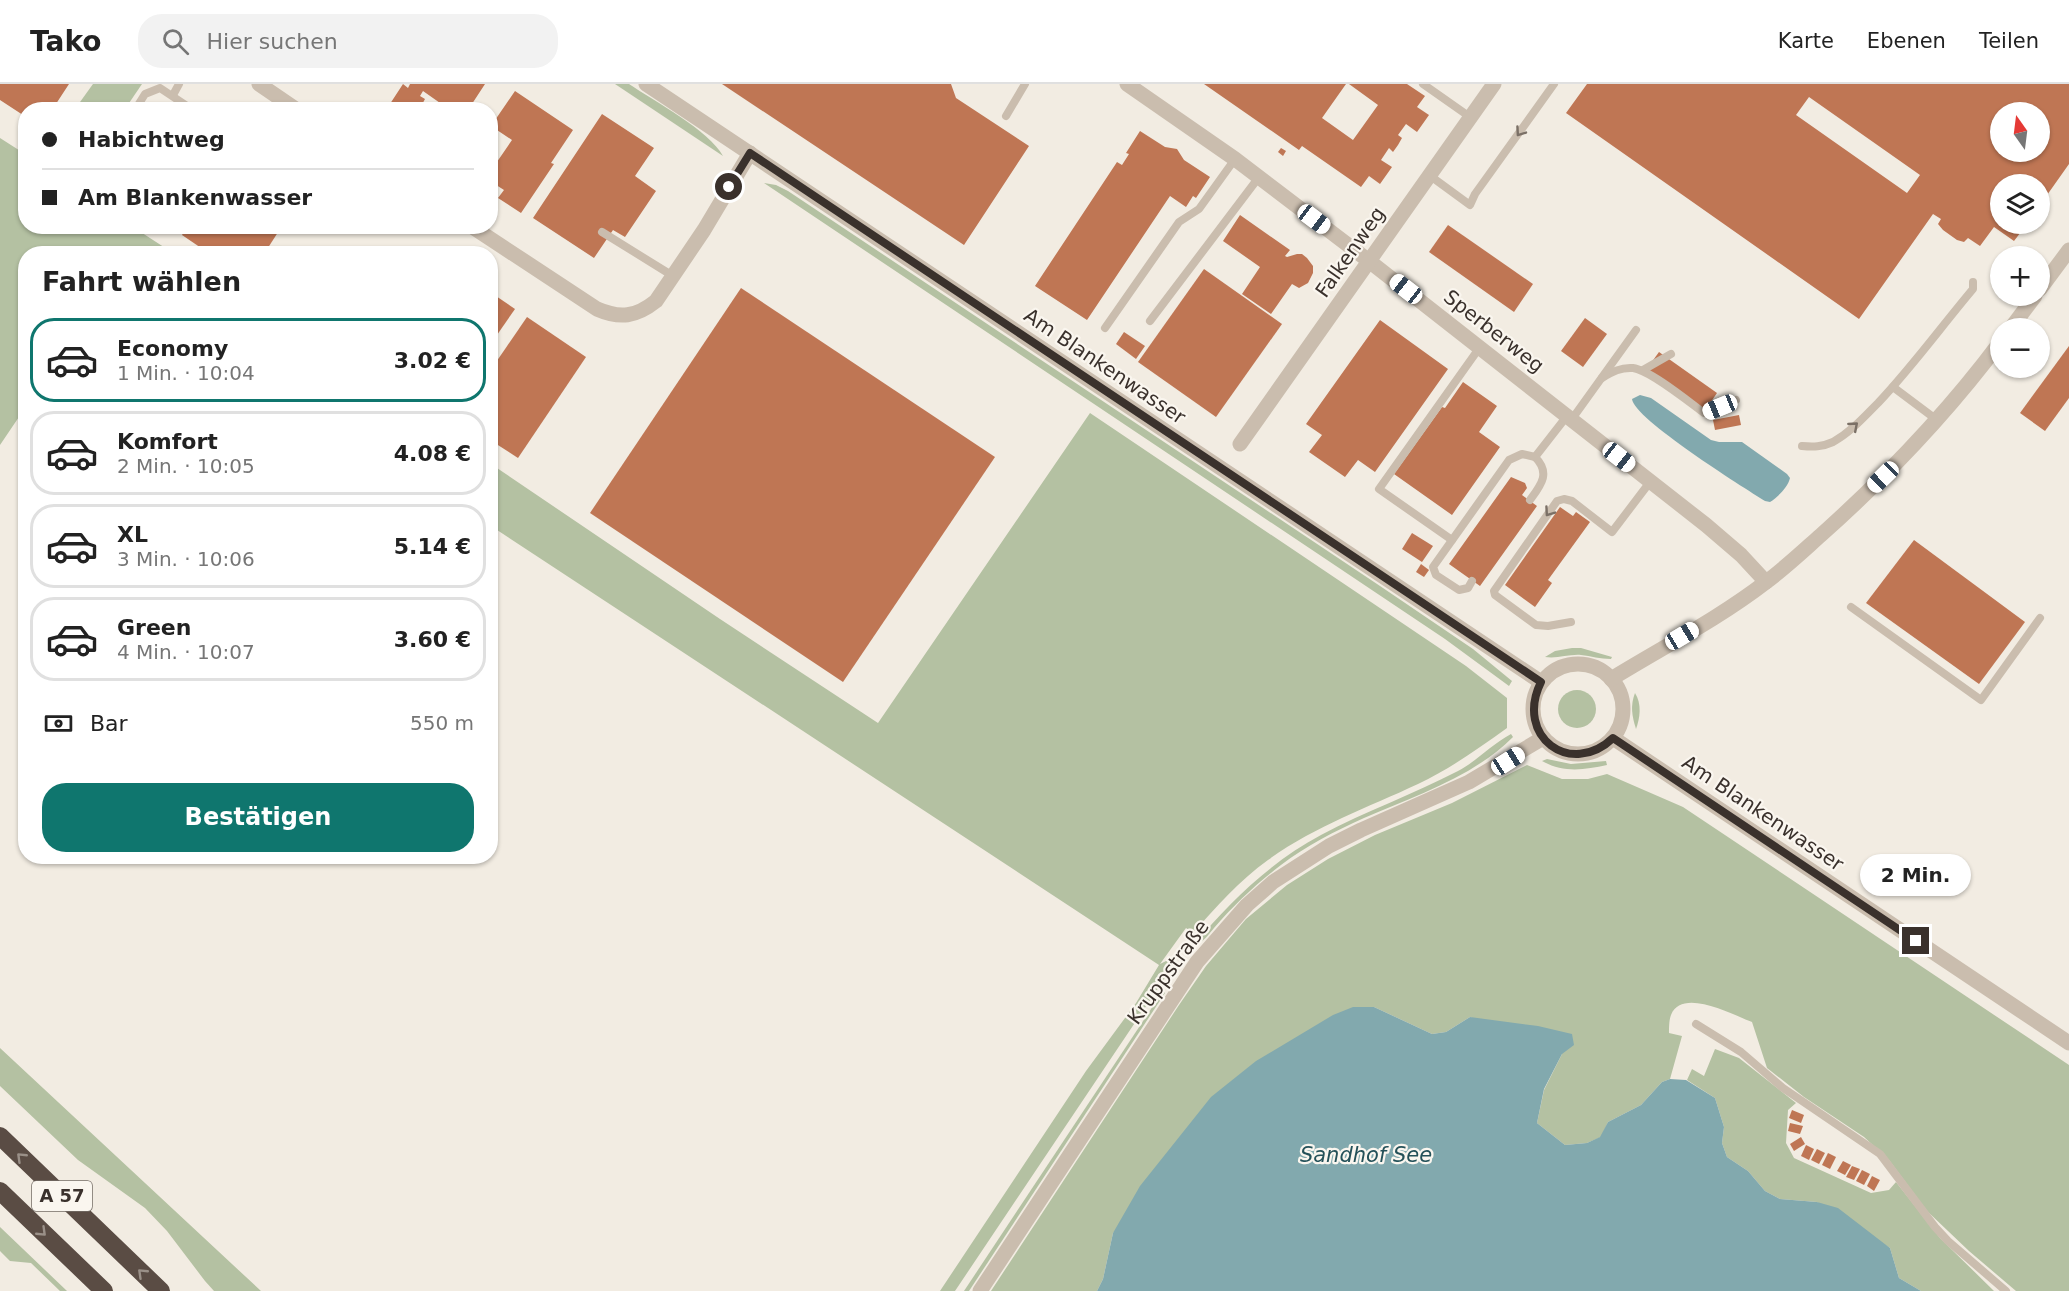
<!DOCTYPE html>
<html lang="de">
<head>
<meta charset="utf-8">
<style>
	:root { --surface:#fff; --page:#f2f2f2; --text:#222; --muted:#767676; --line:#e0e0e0; --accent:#0f766e }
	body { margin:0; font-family:"DejaVu Sans",sans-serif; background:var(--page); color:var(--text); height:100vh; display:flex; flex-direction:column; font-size:22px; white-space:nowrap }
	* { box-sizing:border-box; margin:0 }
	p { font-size:20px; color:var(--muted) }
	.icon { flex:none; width:33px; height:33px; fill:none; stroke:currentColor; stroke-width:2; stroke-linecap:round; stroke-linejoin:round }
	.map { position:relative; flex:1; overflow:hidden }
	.panel { position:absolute; left:18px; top:162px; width:480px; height:618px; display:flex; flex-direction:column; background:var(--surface); border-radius:24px; box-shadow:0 2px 4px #0004 }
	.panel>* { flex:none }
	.hud { position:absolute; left:18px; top:18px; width:480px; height:132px; border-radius:24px; box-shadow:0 2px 4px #0004; display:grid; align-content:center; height:132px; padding:0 24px; background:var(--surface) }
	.needle { width:39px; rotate:346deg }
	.buttons { position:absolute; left:1990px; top:18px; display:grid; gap:12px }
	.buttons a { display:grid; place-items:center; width:60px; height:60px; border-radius:50%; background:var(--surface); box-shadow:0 2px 4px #0004; font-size:30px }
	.end { position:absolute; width:27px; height:27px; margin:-14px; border:8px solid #3a312c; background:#fff; box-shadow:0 0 0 3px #fff }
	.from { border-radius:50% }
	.bubble { position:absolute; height:42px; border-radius:21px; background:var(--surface); box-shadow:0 2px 4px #0004; font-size:20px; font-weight:600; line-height:42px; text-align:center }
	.car { position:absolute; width:18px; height:36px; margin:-18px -9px; border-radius:8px; box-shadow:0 0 4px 2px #0007; background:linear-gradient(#fff 24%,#345 0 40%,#fff 0 76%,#345 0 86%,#fff 0) }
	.hud b { display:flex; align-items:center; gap:21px; height:57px; font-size:22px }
	.hud b+b { border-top:2px solid var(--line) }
	.hud i { width:15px; height:15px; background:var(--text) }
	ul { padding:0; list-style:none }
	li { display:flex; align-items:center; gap:18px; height:84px; margin:0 12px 9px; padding:0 12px; border:3px solid var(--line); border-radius:24px }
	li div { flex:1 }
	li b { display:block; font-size:22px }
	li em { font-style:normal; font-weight:600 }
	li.on { border-color:var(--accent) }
	li>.icon { width:54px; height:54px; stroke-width:1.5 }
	h2 { padding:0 24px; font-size:27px; line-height:72px }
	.pay { display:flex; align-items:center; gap:15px; height:66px; padding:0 24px; font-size:22px }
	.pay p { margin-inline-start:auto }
	.primary-button { display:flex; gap:12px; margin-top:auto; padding:12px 24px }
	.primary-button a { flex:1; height:69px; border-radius:24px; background:var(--accent); color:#fff; font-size:24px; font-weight:600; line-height:69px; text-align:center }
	header { display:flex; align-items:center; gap:36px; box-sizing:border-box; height:84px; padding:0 30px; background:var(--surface); border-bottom:2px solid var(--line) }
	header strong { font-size:28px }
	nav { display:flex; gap:33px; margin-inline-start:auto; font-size:21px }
	.search { width:420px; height:54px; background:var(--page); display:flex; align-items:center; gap:15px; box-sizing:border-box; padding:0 21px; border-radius:24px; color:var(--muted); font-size:22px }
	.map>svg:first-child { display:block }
</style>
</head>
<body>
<header>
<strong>Tako</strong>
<div class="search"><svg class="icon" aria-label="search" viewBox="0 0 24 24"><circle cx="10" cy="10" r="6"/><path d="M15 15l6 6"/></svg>Hier suchen</div>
<nav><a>Karte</a><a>Ebenen</a><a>Teilen</a></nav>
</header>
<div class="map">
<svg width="2069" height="1207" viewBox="0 0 2069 1207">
	<rect width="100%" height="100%" fill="#f2ece2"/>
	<g fill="#b4c1a2">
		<polygon points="93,0 142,0 125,25 75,25"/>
		<path d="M 615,0 L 629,0 C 654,17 709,46 723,72 Z"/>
		<polygon points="0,54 25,70 26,142 133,143 173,169 26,170 25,324 0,361"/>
		<polygon points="764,99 776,101 788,107 1383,504 1473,565 1512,597 1509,602 1445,555"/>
		<path d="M 1090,329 L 1466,582 L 1507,614 L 1507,644 C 1479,664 1450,685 1418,700 C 1367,724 1315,742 1268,776 C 1240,796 1216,823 1193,849 L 1186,844 L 1160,880 L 1166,877 L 1175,879 L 955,1207 L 940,1207 L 1086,987 L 1136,919 L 1159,881 L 491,442 L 491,380 L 720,535 L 878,639 Z"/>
		<path d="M 1572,564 L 1581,564 L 1612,573 L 1611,575 C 1600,575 1591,572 1581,571 C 1569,570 1557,575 1545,573 L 1555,567 Z"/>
		<circle cx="1577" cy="625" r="19"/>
		<path d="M 1635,609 C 1642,620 1640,634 1636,645 C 1632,632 1630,622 1635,609 Z"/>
		<path d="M 1511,650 L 1513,653 C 1473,693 1415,712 1364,734 C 1335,747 1306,762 1281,781 C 1256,800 1234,821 1214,844 C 1208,851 1202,860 1194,861 C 1229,818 1272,777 1321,751 C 1366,727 1414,710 1458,687 C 1477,677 1492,660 1511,650 Z"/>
		<path d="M 1547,675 L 1571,680 L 1606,677 L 1607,681 C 1584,686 1563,689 1542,677 Z"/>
		<path d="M 1527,681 L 1562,695 L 1588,695 L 1607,690 L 1683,723 L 2069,981 L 2069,1207 L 2016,1207 L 1969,1167 L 1927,1127 L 1889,1076 L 1864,1053 L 1804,1013 L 1767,984 L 1752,938 C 1733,931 1682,903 1671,931 C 1669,936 1669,944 1669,949 L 1682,952 L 1670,995 L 1662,998 L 1641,1021 L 1608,1038 L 1601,1053 L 1587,1059 L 1565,1061 L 1537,1039 L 1544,1006 L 1562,970 L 1470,933 L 1446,948 L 1432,950 L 1374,923 L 1113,1149 L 1103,1195 L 1097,1207 L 991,1207 L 1179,921 L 1206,882 L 1246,835 L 1287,801 L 1328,775 L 1375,751 L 1452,719 Z"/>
		<polygon points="1163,907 1165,909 969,1207 964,1207"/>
		<polygon points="0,964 261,1207 214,1207 205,1197 167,1147 145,1124 78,1076 0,1002"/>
		<polygon points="1715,965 1739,974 1796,1019 1788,1026 1786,1059 1794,1074 1871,1109 1889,1106 1896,1098 1940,1154 1994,1207 1921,1207 1899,1194 1890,1164 1817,1118 1780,1115 1765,1107 1748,1087 1727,1073 1722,1059 1724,1043 1715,1014 1687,996 1692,985 1704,992"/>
		<polygon points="0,1143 67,1207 60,1207 31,1179 10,1177 0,1167"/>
	</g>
	<g fill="#82a9ae">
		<path d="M 1640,311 L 1651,314 L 1711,356 L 1719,358 L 1742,358 L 1787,390 L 1790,394 C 1788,403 1778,413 1770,418 L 1765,417 C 1743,403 1634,335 1632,315 Z"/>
		<polygon points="1353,923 1374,923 1432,950 1446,948 1470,933 1538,942 1572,950 1574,961 1562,970 1544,1005 1537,1039 1565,1061 1587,1059 1600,1053 1608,1038 1641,1021 1662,998 1670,995 1686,996 1715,1014 1724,1043 1722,1059 1727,1073 1748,1087 1765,1107 1780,1115 1817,1118 1838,1124 1890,1164 1899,1194 1921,1207 1097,1207 1103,1195 1113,1149 1140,1102 1211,1013 1256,977 1333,931"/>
	</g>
	<g fill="#bf7654" fill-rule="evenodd">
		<polygon points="0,0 69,0 52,26 26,26 26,33 0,16"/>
		<polygon points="403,0 408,4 410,0 485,0 468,26 450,26 423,7 420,12 425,15 419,26 386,26"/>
		<polygon points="722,0 951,0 956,14 1029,62 964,161"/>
		<polygon points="1204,0 1346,0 1322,34 1353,56 1378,21 1349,0 1407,0 1425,12 1417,23 1429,31 1417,48 1406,40 1398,51 1402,54 1398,61 1393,68 1389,64 1381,76 1392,83 1380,100 1369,92 1361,103 1302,62 1299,66"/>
		<path d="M 1587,0 L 2069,0 L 2069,80 L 2040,121 L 2040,100 L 2001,100 L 2001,140 L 2027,140 L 2014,157 L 1994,143 L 1980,162 L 1968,154 L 1964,158 L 1957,156 L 1943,146 L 1938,140 L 1941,135 L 1933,130 L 1859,235 L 1566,29 ZM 1809,13 L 1920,91 L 1907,109 L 1796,31 ZM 2001,28 L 2040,28 L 2040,68 L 2001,68 Z"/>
		<polygon points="515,7 573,46 551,79 554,80 521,129 498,114 504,106 490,97 490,88 512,56 491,42"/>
		<polygon points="156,18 168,26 151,26"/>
		<polygon points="602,30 654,64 635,92 656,107 625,153 613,146 594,174 533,134"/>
		<polygon points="1140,47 1165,63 1177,65 1184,76 1210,93 1196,114 1193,112 1186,123 1170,112 1087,236 1035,202 1117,78 1122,81 1129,70 1126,69"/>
		<polygon points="1281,64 1286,67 1283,72 1278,68"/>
		<polygon points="1240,131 1290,166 1285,172 1287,173 1297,170 1302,170 1307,174 1313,182 1313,189 1308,199 1299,204 1292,200 1271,230 1242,210 1260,183 1223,157"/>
		<polygon points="1448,141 1533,200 1514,228 1429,168"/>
		<polygon points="187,142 282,142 264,170 210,170 182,151"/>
		<polygon points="1204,185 1282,240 1216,333 1138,278"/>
		<polygon points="741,204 995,373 843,598 590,429"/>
		<polygon points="490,208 515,225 490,261"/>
		<polygon points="527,233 586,273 518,374 490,356 490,287"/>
		<polygon points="1585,234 1607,250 1583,283 1561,267"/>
		<polygon points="1380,236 1448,285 1375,388 1358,376 1345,393 1309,368 1322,351 1306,340"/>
		<polygon points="1124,248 1145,262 1136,275 1116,260"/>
		<polygon points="2069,262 2069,314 2045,347 2020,329"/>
		<polygon points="1659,268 1717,309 1704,328 1646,286"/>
		<polygon points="1463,298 1497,322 1479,348 1500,363 1452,431 1394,390 1442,323 1445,324"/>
		<polygon points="1739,331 1741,341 1715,346 1713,336"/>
		<polygon points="1511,393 1525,399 1527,404 1522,411 1537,422 1480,502 1449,480"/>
		<polygon points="1560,423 1573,432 1576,428 1590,438 1548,496 1552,499 1535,523 1505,501"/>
		<polygon points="1412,449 1433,462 1422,478 1402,465"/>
		<polygon points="1914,456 2025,538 1979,600 1866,519"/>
		<polygon points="1421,480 1429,486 1424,493 1416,488"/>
		<polygon points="1792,1026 1804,1031 1801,1039 1789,1034"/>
		<polygon points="1790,1039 1803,1042 1800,1050 1788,1047"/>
		<polygon points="1801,1053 1805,1060 1794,1067 1790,1060"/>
		<polygon points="1806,1061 1814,1065 1809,1076 1801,1072"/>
		<polygon points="1817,1065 1825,1069 1819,1080 1811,1076"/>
		<polygon points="1828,1069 1836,1073 1830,1085 1822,1081"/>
		<polygon points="1843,1077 1851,1081 1845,1091 1837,1087"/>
		<polygon points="1852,1082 1860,1085 1854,1096 1846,1093"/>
		<polygon points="1862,1086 1870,1090 1864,1101 1856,1097"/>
		<polygon points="1872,1092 1880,1096 1874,1107 1867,1102"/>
	</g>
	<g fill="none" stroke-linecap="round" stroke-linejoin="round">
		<g stroke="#cabdae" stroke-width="8">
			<polyline points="1423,0 1470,33"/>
			<polyline points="173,11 179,0"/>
			<polyline points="135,26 145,10 160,4 193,26"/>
			<polyline points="1006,32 1025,0"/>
			<polyline points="1429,91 1470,121 1475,110 1554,0"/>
			<polyline points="602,148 673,192"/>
			<polyline points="1150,237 1259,93"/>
			<polyline points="1105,244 1179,138 1199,125 1235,75"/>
			<polyline points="1643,286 1671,270"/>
			<path d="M 1602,294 C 1612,288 1621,283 1633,284 C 1650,286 1689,318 1704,329 L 1736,316"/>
			<polyline points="1893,303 1937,336"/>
			<polyline points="1572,335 1636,246"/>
			<path d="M 1802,362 C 1813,363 1822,363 1833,358 C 1851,348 1864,333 1878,319 C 1912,283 1941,243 1973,205 L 1973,198"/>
			<polyline points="1535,373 1567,332"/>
			<polyline points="1452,456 1379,405 1480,263"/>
			<path d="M 1472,497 L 1468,504 L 1459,506 L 1436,491 L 1433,483 L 1509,376 L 1522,370 L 1535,373 C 1551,389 1541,401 1530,416"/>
			<polyline points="1851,523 1981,616 2040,534"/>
			<polyline points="1571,538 1548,542 1536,541 1495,511 1494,507 1557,417 1564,415 1572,417 1612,448 1650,398"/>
			<polyline points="1696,940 1741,968 1783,1004 1880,1070 1935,1143 1948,1157 2006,1207"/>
		</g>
		<g stroke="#cabdae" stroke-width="15">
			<polyline points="259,0 297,26"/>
			<polyline points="1127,0 1235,75 1369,177 1706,441 1741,471 1766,498"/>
			<path d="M 471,142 L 597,225 C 620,235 636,233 656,217 L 704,146 L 750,69"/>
			<polyline points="1240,360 1494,0"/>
		</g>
		<g stroke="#cabdae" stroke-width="15">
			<polyline points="646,0 1541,598"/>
			<polyline points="2040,205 2069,166"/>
			<polyline points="2011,244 2035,212"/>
			<circle cx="1578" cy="625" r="45"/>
			<path d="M 1611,595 C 1663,563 1718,535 1766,498 C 1785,484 1803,467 1821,451 C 1887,392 1948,328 2001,257"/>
			<polyline points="1613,654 2069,959"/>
			<polyline points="980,1207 1197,878 1247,821 1273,798 1329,762 1361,746 1469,698 1543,654"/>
		</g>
		<g stroke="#5a4c44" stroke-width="18">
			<polyline points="0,1052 161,1207"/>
			<polyline points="0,1107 104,1207"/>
		</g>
	</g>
	<defs><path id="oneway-chevron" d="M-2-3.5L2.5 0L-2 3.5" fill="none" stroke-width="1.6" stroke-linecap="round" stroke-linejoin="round" transform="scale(1.5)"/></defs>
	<g stroke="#7b7066">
		<use href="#oneway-chevron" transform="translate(1520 48) rotate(125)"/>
		<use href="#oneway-chevron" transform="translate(1854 342) rotate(-41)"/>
		<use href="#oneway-chevron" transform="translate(1549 428) rotate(125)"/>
	</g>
	<g stroke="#9a9088">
		<use href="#oneway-chevron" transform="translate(21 1073) rotate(-136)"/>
		<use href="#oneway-chevron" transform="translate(42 1148) rotate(44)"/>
		<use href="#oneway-chevron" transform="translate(142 1189) rotate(-136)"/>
	</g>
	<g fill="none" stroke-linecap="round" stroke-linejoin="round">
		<path stroke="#3a312c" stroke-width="8" d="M 729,103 L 750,69 L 1541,598 C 1514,653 1571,694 1613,654 L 1916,857"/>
	</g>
	<g text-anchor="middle" stroke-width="4.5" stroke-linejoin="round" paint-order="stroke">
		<rect fill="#faf6ef" stroke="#746c66" stroke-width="1.5" x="32" y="1097" width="60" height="30" rx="4.5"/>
		<g font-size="18" font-weight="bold" fill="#3a312c">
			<text x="62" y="1118">A 57</text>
		</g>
		<g font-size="20" fill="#3a312c" stroke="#faf6ef">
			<text transform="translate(1350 168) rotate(-55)" y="7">Falkenweg</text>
			<text transform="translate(1494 247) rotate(38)" y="7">Sperberweg</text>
			<text transform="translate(1105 282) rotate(34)" y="7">Am Blankenwasser</text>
			<text transform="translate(1763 729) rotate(34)" y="7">Am Blankenwasser</text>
			<text transform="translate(1168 888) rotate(-54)" y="7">Kruppstraße</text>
		</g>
		<g font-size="21" font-style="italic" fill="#245159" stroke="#faf6ef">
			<text x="1366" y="1078">Sandhof See</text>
		</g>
	</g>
</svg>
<div class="buttons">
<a><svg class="needle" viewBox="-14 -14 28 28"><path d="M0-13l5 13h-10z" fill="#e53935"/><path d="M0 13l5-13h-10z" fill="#767676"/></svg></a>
<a><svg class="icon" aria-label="layers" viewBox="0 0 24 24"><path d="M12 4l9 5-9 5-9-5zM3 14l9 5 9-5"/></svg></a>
<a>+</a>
<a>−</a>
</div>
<i class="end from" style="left:729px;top:103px"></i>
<i class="end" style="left:1916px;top:857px"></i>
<div class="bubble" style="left:1860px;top:770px;width:111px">2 Min.</div>
<i class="car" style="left:1314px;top:135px;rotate:127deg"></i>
<i class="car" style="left:1406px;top:205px;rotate:308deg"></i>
<i class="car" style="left:1720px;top:323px;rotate:248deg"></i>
<i class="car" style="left:1619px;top:373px;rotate:128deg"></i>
<i class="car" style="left:1883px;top:393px;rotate:226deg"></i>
<i class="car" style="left:1682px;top:552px;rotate:59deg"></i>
<i class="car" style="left:1508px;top:677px;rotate:58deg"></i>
<div class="hud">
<b><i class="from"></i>Habichtweg</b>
<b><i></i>Am Blankenwasser</b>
</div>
<section class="panel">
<h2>Fahrt wählen</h2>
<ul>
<li class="on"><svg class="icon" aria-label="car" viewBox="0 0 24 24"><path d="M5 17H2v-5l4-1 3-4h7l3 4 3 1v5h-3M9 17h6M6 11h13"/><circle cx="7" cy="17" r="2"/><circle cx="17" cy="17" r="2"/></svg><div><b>Economy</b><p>1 Min. · 10:04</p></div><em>3.02 €</em></li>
<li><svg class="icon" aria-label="car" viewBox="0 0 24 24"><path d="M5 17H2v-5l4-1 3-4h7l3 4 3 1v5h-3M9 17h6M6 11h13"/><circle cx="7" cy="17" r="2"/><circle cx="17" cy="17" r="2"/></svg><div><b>Komfort</b><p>2 Min. · 10:05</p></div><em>4.08 €</em></li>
<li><svg class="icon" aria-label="car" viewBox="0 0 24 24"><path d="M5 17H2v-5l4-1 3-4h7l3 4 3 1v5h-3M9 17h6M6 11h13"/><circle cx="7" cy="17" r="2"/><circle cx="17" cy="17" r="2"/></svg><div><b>XL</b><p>3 Min. · 10:06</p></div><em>5.14 €</em></li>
<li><svg class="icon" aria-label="car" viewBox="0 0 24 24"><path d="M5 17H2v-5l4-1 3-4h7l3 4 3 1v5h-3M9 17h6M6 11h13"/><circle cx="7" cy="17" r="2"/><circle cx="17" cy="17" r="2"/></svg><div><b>Green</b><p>4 Min. · 10:07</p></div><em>3.60 €</em></li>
</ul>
<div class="pay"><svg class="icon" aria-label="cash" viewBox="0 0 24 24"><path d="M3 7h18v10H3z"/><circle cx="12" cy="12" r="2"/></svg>Bar<p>550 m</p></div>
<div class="primary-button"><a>Bestätigen</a></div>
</section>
</div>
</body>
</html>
